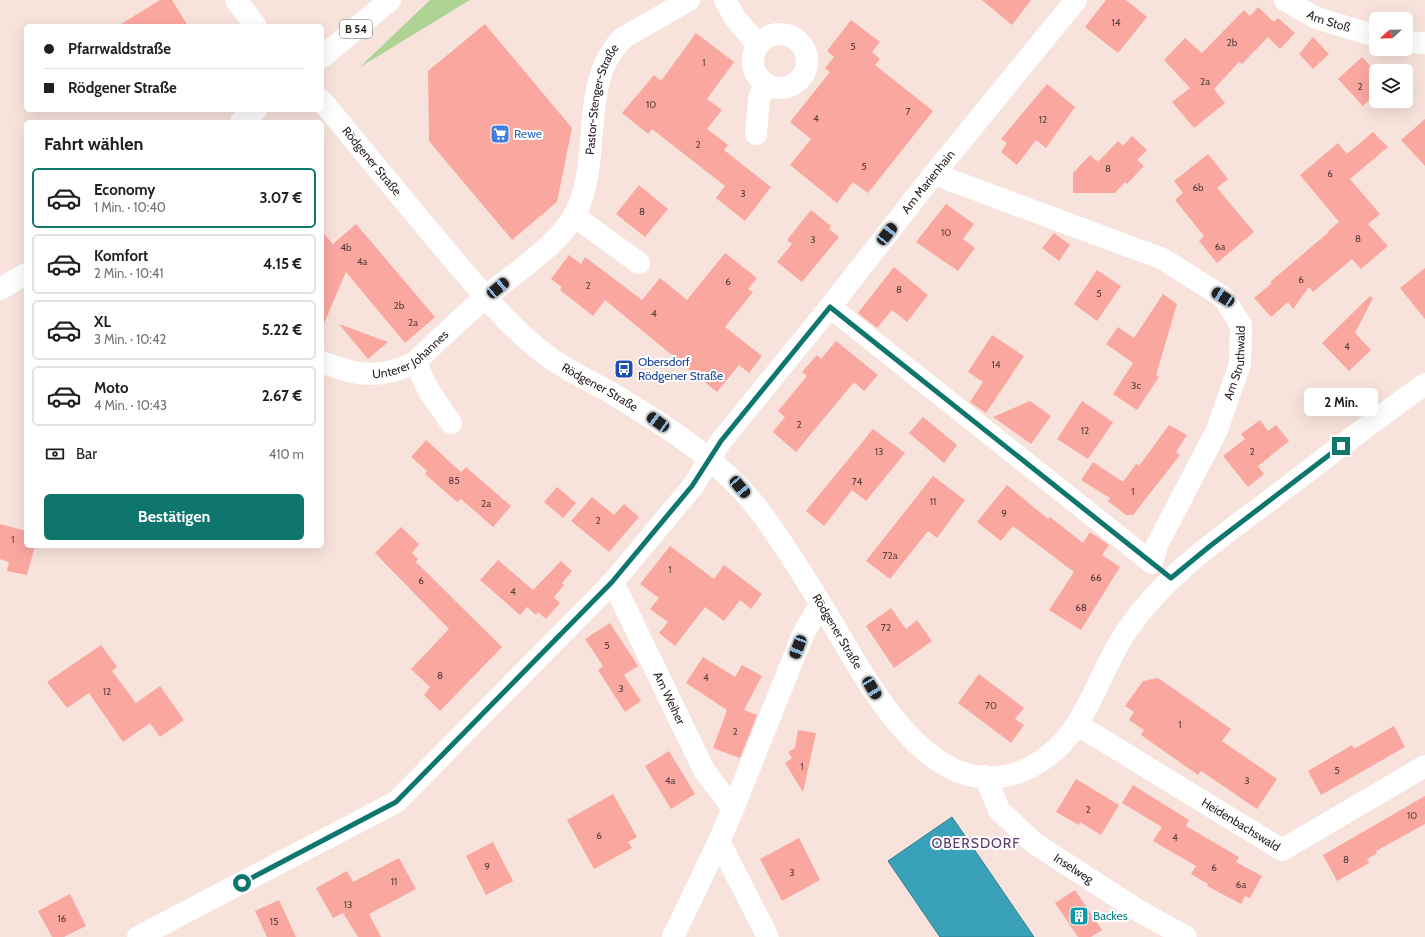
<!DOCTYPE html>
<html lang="de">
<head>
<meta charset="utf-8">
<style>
	:root { --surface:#fff; --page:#f6f6f6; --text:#202124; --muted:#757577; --line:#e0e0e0; --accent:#0f766e }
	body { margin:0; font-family:Cabin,sans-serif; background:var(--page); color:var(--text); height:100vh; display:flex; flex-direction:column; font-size:15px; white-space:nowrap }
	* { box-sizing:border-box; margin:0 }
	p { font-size:13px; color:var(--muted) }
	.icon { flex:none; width:22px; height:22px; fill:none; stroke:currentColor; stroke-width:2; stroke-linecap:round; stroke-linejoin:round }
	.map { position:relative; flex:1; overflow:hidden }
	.drawer { position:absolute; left:24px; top:120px; width:300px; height:428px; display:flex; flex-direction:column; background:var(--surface); border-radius:6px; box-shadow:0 4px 16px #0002 }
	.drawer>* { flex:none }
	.top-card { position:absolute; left:24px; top:24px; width:300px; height:88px; border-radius:6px; box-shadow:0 4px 16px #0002; display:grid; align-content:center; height:88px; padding:0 20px; background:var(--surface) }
	.needle { width:26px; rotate:248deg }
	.tools { position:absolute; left:1369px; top:12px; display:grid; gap:8px }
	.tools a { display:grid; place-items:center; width:44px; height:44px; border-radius:6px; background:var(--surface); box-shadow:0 4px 16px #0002; font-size:20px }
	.end { position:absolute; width:18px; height:18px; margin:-9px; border:5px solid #0f766e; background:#fff; box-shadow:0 0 0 2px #fff }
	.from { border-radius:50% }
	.bubble { position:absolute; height:28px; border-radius:6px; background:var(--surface); box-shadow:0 4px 16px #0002; font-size:13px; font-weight:700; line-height:28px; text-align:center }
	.car { position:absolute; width:12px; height:24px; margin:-12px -6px; border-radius:5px; box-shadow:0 0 3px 1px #0007; background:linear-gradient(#222 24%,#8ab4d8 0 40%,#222 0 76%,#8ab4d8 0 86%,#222 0) }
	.top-card b { display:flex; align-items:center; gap:14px; height:38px; font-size:15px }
	.top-card b+b { border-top:1px solid var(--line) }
	.top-card i { width:10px; height:10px; background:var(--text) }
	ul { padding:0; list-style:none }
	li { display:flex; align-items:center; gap:12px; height:60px; margin:0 8px 6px; padding:0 12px; border:2px solid var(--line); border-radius:6px }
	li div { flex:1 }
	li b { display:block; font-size:15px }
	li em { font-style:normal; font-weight:700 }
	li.on { border-color:var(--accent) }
	li>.icon { width:36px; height:36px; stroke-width:1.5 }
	h2 { padding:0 20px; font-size:18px; line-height:48px }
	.pay { display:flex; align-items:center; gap:10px; height:44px; padding:0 20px; font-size:15px }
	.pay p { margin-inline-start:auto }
	.primary-button { display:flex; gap:8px; margin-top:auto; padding:8px 20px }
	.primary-button a { flex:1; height:46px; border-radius:6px; background:var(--accent); color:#fff; font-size:16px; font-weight:700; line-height:46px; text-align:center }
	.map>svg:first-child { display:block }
</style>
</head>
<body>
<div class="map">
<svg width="1425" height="937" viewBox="0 0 1425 937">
	<rect width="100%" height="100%" fill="#f7e3dc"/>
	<polygon fill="#aed394" points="430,0 470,0 360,67"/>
	<polygon fill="#39a2ba" stroke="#337b8b" points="952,817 1034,937 940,937 888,861"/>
	<g fill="#faa7a0">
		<polygon points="160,0 172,0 188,26 118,26"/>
		<polygon points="982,0 1031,0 1012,25"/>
		<polygon points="1106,0 1126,0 1147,17 1118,53 1085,27"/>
		<polygon points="1258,7 1274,22 1278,18 1295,33 1280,49 1268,37 1242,64 1239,62 1214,89 1225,103 1194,128 1172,102 1190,88 1164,60 1185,38 1202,53 1244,10 1250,16"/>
		<polygon points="851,20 880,42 872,52 880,59 875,65 933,111 868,193 853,182 837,203 790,165 811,139 790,122 830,72 825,68 834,57 827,51"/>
		<polygon points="485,24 572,128 557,202 512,240 429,141 428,71"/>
		<polygon points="696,33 734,62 707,99 722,110 707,129 728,145 724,150 771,187 745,221 716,198 725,186 652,129 648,134 622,113 654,75 661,81"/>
		<polygon points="1313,37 1329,54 1313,69 1299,54"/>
		<polygon points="1362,57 1376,72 1376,94 1363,106 1338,79"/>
		<polygon points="1047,84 1075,107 1046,148 1036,140 1017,165 1001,152 1007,143 1001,139"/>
		<polygon points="1425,119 1425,166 1401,140"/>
		<polygon points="1373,132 1388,147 1350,179 1380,214 1368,224 1388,246 1361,269 1352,259 1313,292 1309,287 1293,309 1288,302 1271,317 1254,298 1272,283 1270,282 1329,232 1328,231 1339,222 1300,175 1338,143 1347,154"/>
		<polygon points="1132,136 1147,150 1137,160 1144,166 1127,184 1125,182 1115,193 1073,193 1073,173 1090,155 1098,162 1118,141 1123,146"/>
		<polygon points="1208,154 1228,179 1217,188 1254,232 1217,263 1199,241 1204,236 1175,200 1183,193 1174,181"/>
		<polygon points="639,185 668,209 645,237 616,214"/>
		<polygon points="946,204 974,224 963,239 975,248 958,271 916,242"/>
		<polygon points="811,210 831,226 829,229 839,237 802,282 777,262 792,244 787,240"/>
		<polygon points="356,224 435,317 405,343 346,272 322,328 322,232 333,244"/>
		<polygon points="1054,233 1070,245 1059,261 1042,248"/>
		<polygon points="725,253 757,278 748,289 753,292 725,327 762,356 749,373 739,365 717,392 605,300 593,316 560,290 562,287 551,279 569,255 581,264 585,257 642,300 660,278 687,300"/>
		<polygon points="894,267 928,295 907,322 892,310 877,328 858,313"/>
		<polygon points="1425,268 1425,319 1400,288"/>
		<polygon points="1097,270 1121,286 1097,321 1074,304"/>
		<polygon points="1163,294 1177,304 1156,375 1159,377 1137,410 1113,394 1133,363 1106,344 1118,327 1134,338"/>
		<polygon points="1370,296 1373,298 1355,333 1371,350 1349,371 1322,343"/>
		<polygon points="339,324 388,342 368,359"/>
		<polygon points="992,335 1024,356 986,413 970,402 983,382 968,372"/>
		<polygon points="836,341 878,375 864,391 854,382 796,452 773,432 785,417 778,411 807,376 802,372 817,355 821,359"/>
		<polygon points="1030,401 1051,416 1031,444 993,417"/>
		<polygon points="1082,401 1113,422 1088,459 1057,439"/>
		<polygon points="923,417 957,445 944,463 909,433"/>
		<polygon points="1260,420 1268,431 1276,425 1289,441 1258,466 1264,474 1248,487 1223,456 1245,439 1241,434"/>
		<polygon points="1169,425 1187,435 1176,452 1180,455 1133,515 1126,515 1108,501 1110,498 1081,480 1093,462 1123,482 1136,464 1139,466"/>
		<polygon points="873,429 905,453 866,501 852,490 824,526 806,511"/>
		<polygon points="426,440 461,472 466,467 511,506 493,527 461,499 457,502 425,474 427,471 411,457"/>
		<polygon points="933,476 965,500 937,538 928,531 890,579 866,561"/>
		<polygon points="1007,485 1048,519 1050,517 1083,543 1090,532 1109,545 1102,555 1120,567 1081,630 1049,610 1074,572 1013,526 1001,541 977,522"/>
		<polygon points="557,487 576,503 563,518 544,502"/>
		<polygon points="592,497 614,515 624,504 639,517 609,552 571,521"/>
		<polygon points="0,524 26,531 26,546 35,546 27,575 7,571 9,562 0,559"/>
		<polygon points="401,527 419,544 412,553 418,559 416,562 502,647 440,711 424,695 430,687 411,669 449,629 375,553"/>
		<polygon points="670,546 714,579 724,565 762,594 751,609 740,600 724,621 705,607 675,646 659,633 668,622 650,609 659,598 640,584"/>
		<polygon points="498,560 533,590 561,561 572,571 562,583 564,585 554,597 560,603 546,619 538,612 536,615 527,607 520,615 480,580"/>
		<polygon points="891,608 906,629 917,620 932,641 894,668 866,626"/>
		<polygon points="610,623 638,666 624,675 641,701 625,712 598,670 603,666 585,639"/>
		<polygon points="101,645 117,667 112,671 136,703 160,686 184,720 160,737 150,723 123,742 89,693 67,708 47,682"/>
		<polygon points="703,657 735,677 742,665 762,676 744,710 757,715 740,758 713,748 727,710 686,683"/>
		<polygon points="979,674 1024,708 1015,719 1024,725 1011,743 958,703"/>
		<polygon points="1158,678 1231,729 1222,741 1277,779 1257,809 1201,771 1198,775 1141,735 1144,730 1129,720 1134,712 1125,706 1143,681"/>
		<polygon points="1394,726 1405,747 1321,795 1308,771 1352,745 1354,749"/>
		<polygon points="798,730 816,733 803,792 785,763 792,758 788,752 795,748"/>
		<polygon points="669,751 695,794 671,809 645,766"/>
		<polygon points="1076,779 1119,805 1101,835 1080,822 1079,825 1056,812"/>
		<polygon points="1133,785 1189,820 1186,826 1239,857 1236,862 1262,876 1250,898 1245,896 1241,904 1207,886 1208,884 1191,874 1196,866 1153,841 1162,827 1122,803"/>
		<polygon points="613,794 637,837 628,842 632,848 594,869 567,820"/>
		<polygon points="1425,796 1425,824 1376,851 1377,853 1367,859 1369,863 1337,881 1323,855"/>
		<polygon points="799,838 820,880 782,901 760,859"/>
		<polygon points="493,842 513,881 486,895 466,856"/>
		<polygon points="399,858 416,889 369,914 381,937 358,937 343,913 333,918 316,888 347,871 353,882"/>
		<polygon points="1075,890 1102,930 1091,937 1078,937 1055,903"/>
		<polygon points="70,894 86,926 64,937 52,937 38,911"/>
		<polygon points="279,900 296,937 267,937 255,911"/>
	</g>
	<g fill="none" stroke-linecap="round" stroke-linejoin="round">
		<g stroke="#fff" stroke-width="22">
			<polyline points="236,0 256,26"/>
			<polyline points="725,0 735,18 758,45"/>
			<path id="s1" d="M 1285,0 L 1316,18 L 1376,36"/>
			<circle cx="780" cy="61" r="27"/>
			<polyline points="1406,42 1425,43"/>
			<polyline points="756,134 759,99 765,83"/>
			<polyline points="574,216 639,263"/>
			<path id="s2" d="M 830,307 L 1152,563 L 1157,545 L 1217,430 L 1240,364 L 1241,325 L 1223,297 L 1163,259 L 934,174"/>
			<path id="s3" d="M 322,362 C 356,376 381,380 415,362 C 439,340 462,317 487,296 C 513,274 557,246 574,216 C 604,162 577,82 623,38 L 689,0"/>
			<polyline points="415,362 429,391 451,423"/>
			<path id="s4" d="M 613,582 L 704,770 L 733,809"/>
			<path id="s5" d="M 1078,725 L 1282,850 L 1425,766"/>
			<path id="s6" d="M 985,776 L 999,810 L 1034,843 L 1139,911 L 1186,937"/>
			<path id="s7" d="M 138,937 L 396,802 L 613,582 L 693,486 L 721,441 L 830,307 L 934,174 L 1076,0"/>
			<polyline points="673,937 719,841"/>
			<polyline points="768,937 719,841 733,809 804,632 821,604"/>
		</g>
		<g stroke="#fff" stroke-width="22">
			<polyline points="322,57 390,0"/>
			<path id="s8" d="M 322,101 C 366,154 409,207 453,259 C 482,293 511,329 546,355 C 565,369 587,380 608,391 C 663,424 722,460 761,513 C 786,546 808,583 830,619 C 867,680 930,808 1022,771 C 1087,744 1092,680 1128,629 C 1166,574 1221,537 1274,497 C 1324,459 1374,420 1425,384"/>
			<polyline points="241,122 256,110"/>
			<polyline points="0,289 26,274"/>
		</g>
	</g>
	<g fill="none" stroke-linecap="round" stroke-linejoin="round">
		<polyline stroke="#0f766e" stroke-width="5" points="242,883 396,802 612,582 692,486 721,441 830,307 1171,578 1210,546 1341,446"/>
	</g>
	<defs>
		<g id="supermarket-square" transform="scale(1)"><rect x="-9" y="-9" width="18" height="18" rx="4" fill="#3f7fe0" stroke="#fff"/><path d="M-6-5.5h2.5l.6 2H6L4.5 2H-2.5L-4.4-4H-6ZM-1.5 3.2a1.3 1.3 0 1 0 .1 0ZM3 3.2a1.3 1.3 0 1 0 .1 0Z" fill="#fff"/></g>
		<g id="bus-square" transform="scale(1)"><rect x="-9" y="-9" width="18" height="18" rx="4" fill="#1a4fb4" stroke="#fff"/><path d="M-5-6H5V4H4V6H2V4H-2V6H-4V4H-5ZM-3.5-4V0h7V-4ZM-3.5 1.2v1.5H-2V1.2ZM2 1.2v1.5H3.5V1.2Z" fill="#fff"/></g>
		<g id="building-square" transform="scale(1)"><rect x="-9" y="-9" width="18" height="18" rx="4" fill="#0f9aa8" stroke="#fff"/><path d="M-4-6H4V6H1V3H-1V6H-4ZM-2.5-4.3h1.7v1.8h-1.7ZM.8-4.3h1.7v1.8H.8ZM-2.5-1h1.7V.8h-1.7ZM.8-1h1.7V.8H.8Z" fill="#fff"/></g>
	</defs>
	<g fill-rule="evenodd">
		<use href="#supermarket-square" x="500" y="134"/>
		<use href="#bus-square" x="624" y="369"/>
		<use href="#building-square" x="1079" y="916"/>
	</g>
	<g text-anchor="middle" stroke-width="4" stroke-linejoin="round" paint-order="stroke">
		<g font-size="10" fill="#5b413e">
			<text x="1116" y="26">14</text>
			<text x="1232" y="46">2b</text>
			<text x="853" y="50">5</text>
			<text x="704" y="66">1</text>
			<text x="1205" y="85">2a</text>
			<text x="1360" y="90">2</text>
			<text x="651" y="108">10</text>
			<text x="908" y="115">7</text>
			<text x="816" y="122">4</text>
			<text x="1043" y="123">12</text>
			<text x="698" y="148">2</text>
			<text x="864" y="170">5</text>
			<text x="1108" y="172">8</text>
			<text x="1330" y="177">6</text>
			<text x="1198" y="191">6b</text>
			<text x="743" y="197">3</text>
			<text x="642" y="215">8</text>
			<text x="946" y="236">10</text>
			<text x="1358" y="242">8</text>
			<text x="813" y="243">3</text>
			<text x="1220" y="250">6a</text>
			<text x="346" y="251">4b</text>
			<text x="362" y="265">4a</text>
			<text x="1301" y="283">6</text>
			<text x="728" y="285">6</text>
			<text x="588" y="289">2</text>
			<text x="899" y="293">8</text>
			<text x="1099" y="297">5</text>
			<text x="399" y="309">2b</text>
			<text x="654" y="317">4</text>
			<text x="413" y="326">2a</text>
			<text x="1347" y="350">4</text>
			<text x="996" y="368">14</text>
			<text x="1136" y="389">3c</text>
			<text x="799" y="428">2</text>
			<text x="1085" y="434">12</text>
			<text x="879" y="455">13</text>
			<text x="1252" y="455">2</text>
			<text x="454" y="484">85</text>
			<text x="857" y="485">74</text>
			<text x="1133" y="495">1</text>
			<text x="933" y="505">11</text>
			<text x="486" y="507">2a</text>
			<text x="1004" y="517">9</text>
			<text x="598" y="524">2</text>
			<text x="13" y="543">1</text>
			<text x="890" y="559">72a</text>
			<text x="670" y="573">1</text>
			<text x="1096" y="581">66</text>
			<text x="421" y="584">6</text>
			<text x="513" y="595">4</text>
			<text x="1081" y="611">68</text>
			<text x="886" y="631">72</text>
			<text x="607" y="649">5</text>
			<text x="440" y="679">8</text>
			<text x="706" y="681">4</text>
			<text x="621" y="692">3</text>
			<text x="107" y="695">12</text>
			<text x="991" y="709">70</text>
			<text x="1180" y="728">1</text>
			<text x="735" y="735">2</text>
			<text x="802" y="770">1</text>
			<text x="1337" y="774">5</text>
			<text x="670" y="784">4a</text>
			<text x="1247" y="784">3</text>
			<text x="1088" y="813">2</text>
			<text x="1412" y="819">10</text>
			<text x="599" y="839">6</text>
			<text x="1175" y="841">4</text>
			<text x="1346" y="863">8</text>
			<text x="487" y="870">9</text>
			<text x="1214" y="871">6</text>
			<text x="792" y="876">3</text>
			<text x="394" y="885">11</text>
			<text x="1241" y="888">6a</text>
			<text x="348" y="908">13</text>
			<text x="62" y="922">16</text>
			<text x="274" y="925">15</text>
		</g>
		<rect fill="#fff" stroke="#676261" stroke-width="1" x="340" y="20" width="32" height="18" rx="3"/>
		<g font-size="11" font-weight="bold" fill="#261f1d">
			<text x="356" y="33">B 54</text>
		</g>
		<g font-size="12" fill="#261f1d" stroke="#fff">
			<text dy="4" stroke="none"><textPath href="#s1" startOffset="49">Am Stoß</textPath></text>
			<text dy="4" stroke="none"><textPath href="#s3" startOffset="434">Pastor-Stenger-Straße</textPath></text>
			<text dy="4" stroke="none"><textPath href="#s8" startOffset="78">Rödgener Straße</textPath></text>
			<text dy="4" stroke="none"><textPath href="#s7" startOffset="1110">Am Marienhain</textPath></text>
			<text dy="4" stroke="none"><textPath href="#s3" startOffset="96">Unterer Johannes</textPath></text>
			<text dy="4" stroke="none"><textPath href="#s2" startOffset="630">Am Struthwald</textPath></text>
			<text dy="4" stroke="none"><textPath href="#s8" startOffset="402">Rödgener Straße</textPath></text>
			<text dy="4" stroke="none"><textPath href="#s8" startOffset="749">Rödgener Straße</textPath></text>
			<text dy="4" stroke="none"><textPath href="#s4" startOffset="129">Am Weiher</textPath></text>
			<text dy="4" stroke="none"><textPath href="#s5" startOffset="191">Heidenbachswald</textPath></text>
			<text dy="4" stroke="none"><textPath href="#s6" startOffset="132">Inselweg</textPath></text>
		</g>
		<g font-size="12" fill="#366cbe" stroke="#fff" text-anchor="start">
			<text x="514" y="138">Rewe</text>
		</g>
		<g font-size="12" fill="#164399" stroke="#fff" text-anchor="start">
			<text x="638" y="366">Obersdorf<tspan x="638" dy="14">Rödgener Straße</tspan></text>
		</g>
		<g font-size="12" fill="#0d838f" stroke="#fff" text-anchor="start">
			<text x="1093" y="920">Backes</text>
		</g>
		<g font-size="14" letter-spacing="1" fill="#5f386f" stroke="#fff">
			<text x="976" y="848">OBERSDORF</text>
		</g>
	</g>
</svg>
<div class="tools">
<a><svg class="needle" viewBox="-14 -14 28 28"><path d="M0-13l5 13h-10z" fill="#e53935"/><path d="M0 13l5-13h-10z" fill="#757577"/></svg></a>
<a><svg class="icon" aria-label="layers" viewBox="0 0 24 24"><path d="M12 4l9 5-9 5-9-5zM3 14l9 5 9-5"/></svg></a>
</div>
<i class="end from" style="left:242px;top:883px"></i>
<i class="end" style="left:1341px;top:446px"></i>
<div class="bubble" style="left:1304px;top:388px;width:74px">2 Min.</div>
<i class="car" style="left:887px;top:234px;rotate:38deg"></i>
<i class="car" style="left:498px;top:288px;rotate:50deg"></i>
<i class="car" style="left:1223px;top:297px;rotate:303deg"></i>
<i class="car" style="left:658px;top:422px;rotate:306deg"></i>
<i class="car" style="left:740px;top:487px;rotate:140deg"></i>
<i class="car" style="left:798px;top:647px;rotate:201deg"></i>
<i class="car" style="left:872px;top:688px;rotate:149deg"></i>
<div class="top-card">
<b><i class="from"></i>Pfarrwaldstraße</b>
<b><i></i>Rödgener Straße</b>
</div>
<section class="drawer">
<h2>Fahrt wählen</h2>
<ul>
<li class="on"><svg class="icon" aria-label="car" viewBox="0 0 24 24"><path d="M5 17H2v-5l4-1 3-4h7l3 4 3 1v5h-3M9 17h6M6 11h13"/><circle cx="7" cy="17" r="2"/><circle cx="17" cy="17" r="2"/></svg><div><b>Economy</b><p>1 Min. · 10:40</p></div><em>3.07 €</em></li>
<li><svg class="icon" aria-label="car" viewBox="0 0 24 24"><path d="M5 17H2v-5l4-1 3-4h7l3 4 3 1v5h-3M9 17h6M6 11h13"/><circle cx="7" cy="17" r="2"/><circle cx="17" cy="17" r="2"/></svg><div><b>Komfort</b><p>2 Min. · 10:41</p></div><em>4.15 €</em></li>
<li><svg class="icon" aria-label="car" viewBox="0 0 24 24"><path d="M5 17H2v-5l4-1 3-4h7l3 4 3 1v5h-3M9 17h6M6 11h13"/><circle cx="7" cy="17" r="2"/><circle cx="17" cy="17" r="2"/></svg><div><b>XL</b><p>3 Min. · 10:42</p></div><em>5.22 €</em></li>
<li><svg class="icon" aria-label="car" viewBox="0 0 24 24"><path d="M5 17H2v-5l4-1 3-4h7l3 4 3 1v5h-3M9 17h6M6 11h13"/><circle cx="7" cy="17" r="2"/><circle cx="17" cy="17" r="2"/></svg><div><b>Moto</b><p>4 Min. · 10:43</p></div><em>2.67 €</em></li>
</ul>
<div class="pay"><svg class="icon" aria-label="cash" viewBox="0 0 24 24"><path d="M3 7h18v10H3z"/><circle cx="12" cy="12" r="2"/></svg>Bar<p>410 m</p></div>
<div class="primary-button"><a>Bestätigen</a></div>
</section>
</div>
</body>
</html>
